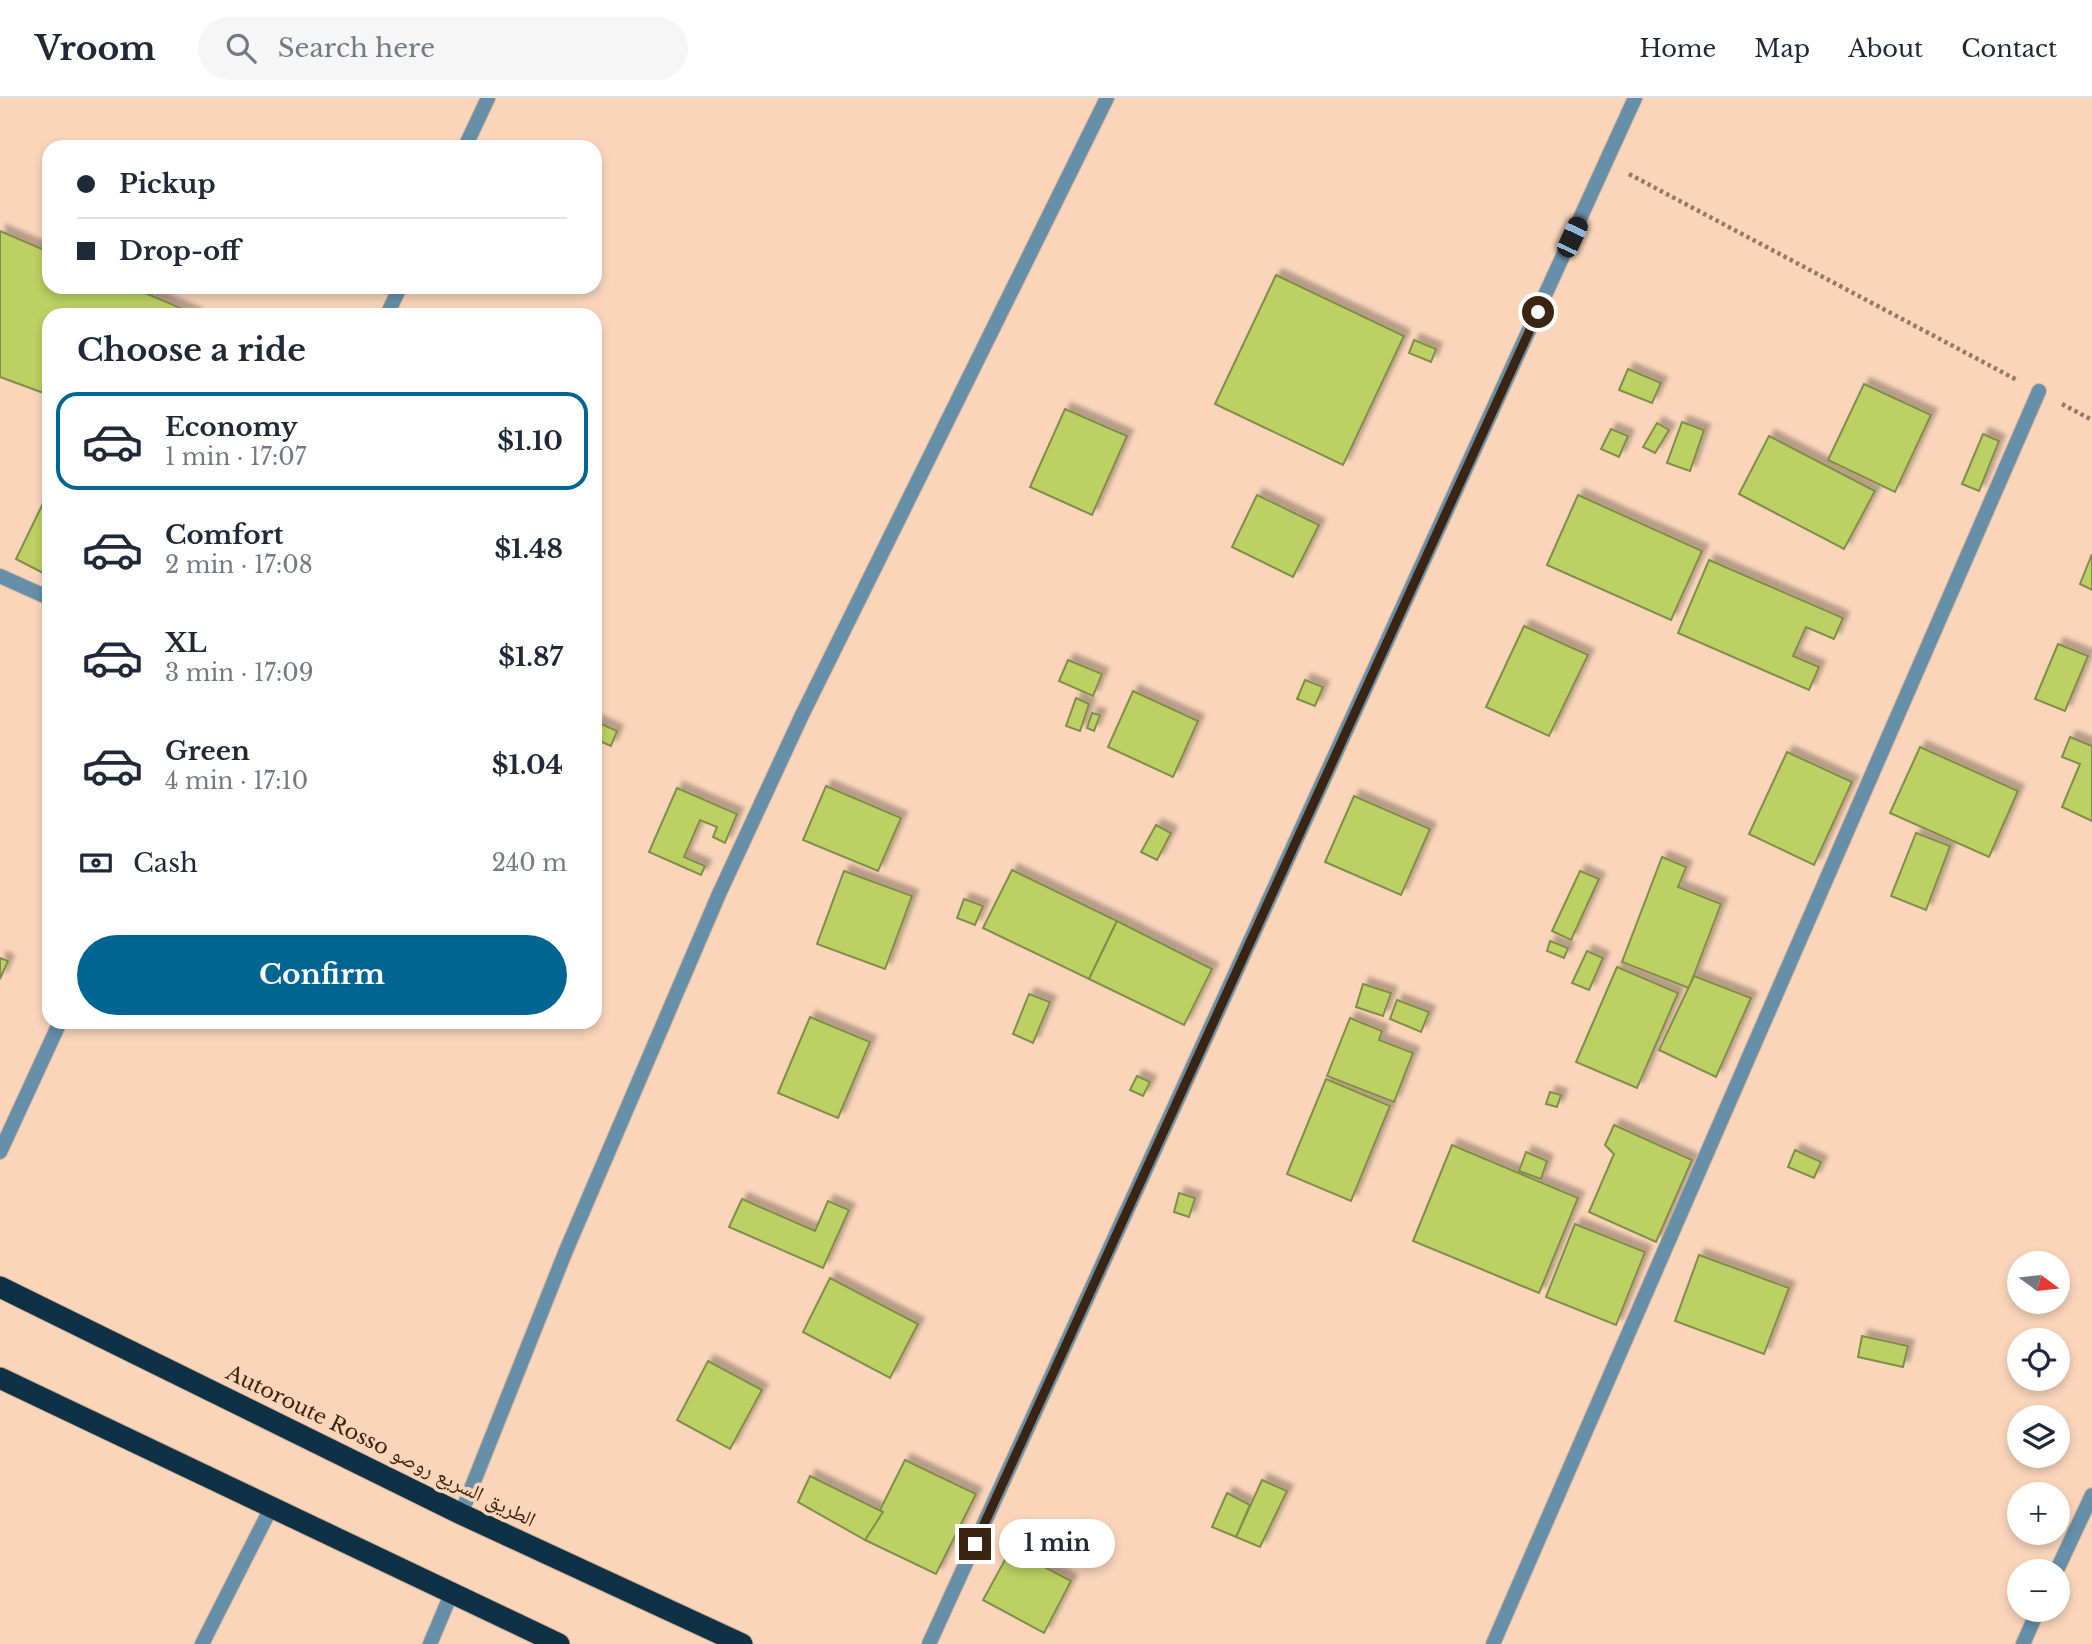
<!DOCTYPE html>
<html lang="en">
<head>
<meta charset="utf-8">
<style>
	:root { --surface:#fff; --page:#f6f6f7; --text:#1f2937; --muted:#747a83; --line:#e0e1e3; --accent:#006593 }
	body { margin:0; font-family:"Libre Baskerville","Noto Naskh Arabic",serif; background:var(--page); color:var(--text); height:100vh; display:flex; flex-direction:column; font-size:26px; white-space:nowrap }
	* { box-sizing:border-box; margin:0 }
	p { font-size:23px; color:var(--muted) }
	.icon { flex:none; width:38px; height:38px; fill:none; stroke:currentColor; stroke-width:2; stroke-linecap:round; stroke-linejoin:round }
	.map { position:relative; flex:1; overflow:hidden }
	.panel { position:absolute; left:42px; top:210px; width:560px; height:721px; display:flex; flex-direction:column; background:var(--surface); border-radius:21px; box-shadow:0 4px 10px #0003 }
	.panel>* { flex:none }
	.banner { position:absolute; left:42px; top:42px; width:560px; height:154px; border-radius:21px; box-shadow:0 4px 10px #0003; display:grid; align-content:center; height:154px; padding:0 35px; background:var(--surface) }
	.needle { width:46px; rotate:105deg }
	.buttons { position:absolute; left:2007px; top:1153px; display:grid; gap:14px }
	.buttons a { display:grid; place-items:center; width:63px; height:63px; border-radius:50%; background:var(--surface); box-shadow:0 4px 10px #0003; font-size:35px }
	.end { position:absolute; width:32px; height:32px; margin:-16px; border:9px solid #3b2411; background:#fff; box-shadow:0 0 0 4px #fff }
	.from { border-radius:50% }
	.bubble { position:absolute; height:49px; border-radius:24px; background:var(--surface); box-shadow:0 4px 10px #0003; font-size:23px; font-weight:700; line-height:49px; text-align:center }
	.car { position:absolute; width:21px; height:42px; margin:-21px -10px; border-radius:9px; box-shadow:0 0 5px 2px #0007; background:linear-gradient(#222 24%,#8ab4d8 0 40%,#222 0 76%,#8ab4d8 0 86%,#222 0) }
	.banner b { display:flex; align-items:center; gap:24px; height:66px; font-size:26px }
	.banner b+b { border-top:2px solid var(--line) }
	.banner i { width:18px; height:18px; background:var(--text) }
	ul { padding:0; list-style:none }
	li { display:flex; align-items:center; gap:21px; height:98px; margin:0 14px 10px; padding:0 21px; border:4px solid transparent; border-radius:21px }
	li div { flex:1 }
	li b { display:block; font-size:26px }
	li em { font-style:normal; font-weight:700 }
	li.on { border-color:var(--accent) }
	li>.icon { width:63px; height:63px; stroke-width:1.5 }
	h2 { padding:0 35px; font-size:32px; line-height:84px }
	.pay { display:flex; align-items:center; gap:18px; height:77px; padding:0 35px; font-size:26px }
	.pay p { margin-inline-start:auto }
	.button { display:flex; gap:14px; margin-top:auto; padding:14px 35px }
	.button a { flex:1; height:80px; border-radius:42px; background:var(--accent); color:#fff; font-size:28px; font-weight:700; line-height:80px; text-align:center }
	header { display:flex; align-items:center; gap:42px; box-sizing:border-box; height:98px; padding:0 35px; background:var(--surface); border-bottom:2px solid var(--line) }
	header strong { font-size:33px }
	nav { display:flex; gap:38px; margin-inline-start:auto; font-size:24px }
	.search { width:490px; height:63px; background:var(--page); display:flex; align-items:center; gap:18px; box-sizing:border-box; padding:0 24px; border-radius:38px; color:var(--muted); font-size:26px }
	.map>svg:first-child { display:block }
</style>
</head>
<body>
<header>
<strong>Vroom</strong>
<div class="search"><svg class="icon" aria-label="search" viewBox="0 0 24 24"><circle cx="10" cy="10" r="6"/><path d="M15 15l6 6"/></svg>Search here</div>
<nav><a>Home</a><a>Map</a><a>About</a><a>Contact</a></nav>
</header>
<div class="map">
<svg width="2092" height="1546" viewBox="0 0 2092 1546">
	<defs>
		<filter id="shadow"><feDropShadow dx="6" dy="-6" stdDeviation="2" flood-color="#0004"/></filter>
	</defs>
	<rect width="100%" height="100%" fill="#fad5ba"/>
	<g fill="#bcd063" stroke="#818e4b" stroke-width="2" filter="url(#shadow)">
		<polygon points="0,133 49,154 49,189 131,189 197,217 49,217 49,297 0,279"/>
		<polygon points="1276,177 1404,238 1343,367 1215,306"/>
		<polygon points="1414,242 1436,251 1431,264 1409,255"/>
		<polygon points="1628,271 1661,285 1652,305 1619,292"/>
		<polygon points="1864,286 1931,317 1895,394 1828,362"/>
		<polygon points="1065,311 1127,338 1092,417 1030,389"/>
		<polygon points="1682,324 1704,332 1690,373 1667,365"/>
		<polygon points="1657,325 1669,332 1655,355 1643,349"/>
		<polygon points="1611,331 1628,338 1619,359 1601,351"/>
		<polygon points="1983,336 1999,343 1979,393 1962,386"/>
		<polygon points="1769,338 1875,393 1844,451 1739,396"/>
		<polygon points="49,393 49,478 16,461"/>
		<polygon points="1257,397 1319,427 1293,479 1232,449"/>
		<polygon points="1578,397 1702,453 1671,522 1547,467"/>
		<polygon points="2092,456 2092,492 2080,486"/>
		<polygon points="1709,462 1843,520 1834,541 1806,529 1793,558 1819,569 1809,592 1678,535"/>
		<polygon points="1524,528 1588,557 1549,638 1486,609"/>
		<polygon points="2058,546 2088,558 2065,613 2035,601"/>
		<polygon points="1068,562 1102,576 1093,598 1059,583"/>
		<polygon points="1305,582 1323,589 1315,608 1297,601"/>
		<polygon points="1133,593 1198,623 1173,679 1108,649"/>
		<polygon points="1076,600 1089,606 1080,633 1066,628"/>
		<polygon points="1092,615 1100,617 1094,633 1087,630"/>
		<polygon points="595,623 617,633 611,648 595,641"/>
		<polygon points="2070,639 2092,648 2092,723 2062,709 2080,666 2062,659"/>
		<polygon points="1920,649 2018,693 1989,759 1890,715"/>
		<polygon points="1787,654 1852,684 1814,767 1749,736"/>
		<polygon points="826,688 901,720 878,773 803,742"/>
		<polygon points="677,690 737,716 725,745 713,739 717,729 700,722 684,759 705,768 701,777 649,754"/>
		<polygon points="1354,698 1430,731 1401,797 1325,764"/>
		<polygon points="1156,727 1171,735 1157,762 1141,754"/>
		<polygon points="1916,735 1950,748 1926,812 1891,798"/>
		<polygon points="1662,759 1686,769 1678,789 1721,806 1689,890 1622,864"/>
		<polygon points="1012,772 1117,823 1089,881 983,830"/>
		<polygon points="844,773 912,798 885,871 817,846"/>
		<polygon points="1580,773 1599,781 1571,842 1552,833"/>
		<polygon points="964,801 983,808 975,827 957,820"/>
		<polygon points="1117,823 1212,871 1184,927 1089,881"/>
		<polygon points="1550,843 1568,850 1564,860 1547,853"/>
		<polygon points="1587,853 1603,860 1589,892 1572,885"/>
		<polygon points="0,860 8,863 0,881"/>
		<polygon points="1617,869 1678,895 1637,990 1576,964"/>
		<polygon points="1694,878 1751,900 1716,979 1659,952"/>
		<polygon points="1363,886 1391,895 1383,918 1356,909"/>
		<polygon points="1029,896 1050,904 1033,945 1013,936"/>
		<polygon points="1397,902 1429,914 1421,934 1390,921"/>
		<polygon points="810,919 870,944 838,1020 778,995"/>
		<polygon points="1350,920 1382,933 1379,942 1413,955 1394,1004 1327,978"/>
		<polygon points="1137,978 1150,984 1143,998 1130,992"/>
		<polygon points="1326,981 1390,1008 1351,1103 1287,1076"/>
		<polygon points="1550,994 1561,997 1557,1009 1546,1006"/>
		<polygon points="1614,1027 1692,1062 1656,1144 1589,1114 1614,1056 1605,1047"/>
		<polygon points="1452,1047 1578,1100 1539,1195 1413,1143"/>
		<polygon points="1795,1052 1821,1064 1814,1080 1788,1069"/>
		<polygon points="1526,1054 1547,1063 1541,1081 1519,1073"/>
		<polygon points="1179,1095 1195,1100 1189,1119 1174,1114"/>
		<polygon points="742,1101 815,1133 828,1103 849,1112 823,1170 729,1129"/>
		<polygon points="1575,1126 1645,1154 1616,1227 1546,1199"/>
		<polygon points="1699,1157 1789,1190 1764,1256 1675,1223"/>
		<polygon points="830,1180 918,1226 890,1280 803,1234"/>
		<polygon points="1862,1238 1908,1248 1903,1269 1858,1259"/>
		<polygon points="708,1263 762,1292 730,1351 677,1322"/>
		<polygon points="905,1362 976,1396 936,1476 865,1442"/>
		<polygon points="810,1378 883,1414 865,1442 798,1404"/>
		<polygon points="1262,1382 1287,1393 1260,1449 1236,1439"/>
		<polygon points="1227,1395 1250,1407 1236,1439 1212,1429"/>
		<polygon points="1011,1451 1071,1483 1044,1535 983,1502"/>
	</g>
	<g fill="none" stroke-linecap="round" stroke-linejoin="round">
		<g stroke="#d4b298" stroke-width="16">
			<g id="street">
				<polyline points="465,49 488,0"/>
				<polyline points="387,217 400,189"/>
				<polyline points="0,478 49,500"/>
				<polyline points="0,1054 60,924"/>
				<polyline points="461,1416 565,1155 719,796 802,617 1107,0"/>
				<polyline points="2056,1474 2092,1397"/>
				<polyline points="202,1546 271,1410"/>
				<polyline points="430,1546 452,1494"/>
				<polyline points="929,1546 1635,0"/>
				<polyline points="1493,1546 2039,293"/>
				<polyline points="2023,1546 2038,1512"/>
			</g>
		</g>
		<g stroke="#d4b298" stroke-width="23">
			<g id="highway">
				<polyline points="0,1189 461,1416 742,1546"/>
				<polyline points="0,1280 559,1546"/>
			</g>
		</g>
		<g stroke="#967962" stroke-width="4.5" stroke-dasharray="3.5 3.5" stroke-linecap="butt">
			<polyline points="1629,76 2017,282"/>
			<polyline points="2062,306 2092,322"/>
		</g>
		<use href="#street" stroke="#668faa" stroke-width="14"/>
		<use href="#highway" stroke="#0e3146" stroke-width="21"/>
	</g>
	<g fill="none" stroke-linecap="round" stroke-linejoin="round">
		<polyline stroke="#3b2411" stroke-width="9" points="975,1446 1538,214"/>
	</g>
	<g text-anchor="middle" stroke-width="7" stroke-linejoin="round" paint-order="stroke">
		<g font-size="21" fill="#3b2411" stroke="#fad5ba">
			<text transform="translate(381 1348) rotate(26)" y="7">Autoroute Rosso الطريق السريع روصو</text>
		</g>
	</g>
</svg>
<div class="buttons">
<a><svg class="needle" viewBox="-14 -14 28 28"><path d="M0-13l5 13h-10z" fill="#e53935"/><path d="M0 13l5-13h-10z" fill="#747a83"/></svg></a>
<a><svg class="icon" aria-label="locate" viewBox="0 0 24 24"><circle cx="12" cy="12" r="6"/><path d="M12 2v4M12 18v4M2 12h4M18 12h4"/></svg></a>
<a><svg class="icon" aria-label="layers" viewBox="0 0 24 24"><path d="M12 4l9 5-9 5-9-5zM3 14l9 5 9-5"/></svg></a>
<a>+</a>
<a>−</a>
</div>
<i class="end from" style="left:1538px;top:214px"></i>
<i class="end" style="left:975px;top:1446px"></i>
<div class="bubble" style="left:999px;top:1421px;width:116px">1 min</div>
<i class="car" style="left:1572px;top:139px;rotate:25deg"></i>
<div class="banner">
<b><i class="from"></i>Pickup</b>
<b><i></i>Drop-off</b>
</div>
<section class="panel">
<h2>Choose a ride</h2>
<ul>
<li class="on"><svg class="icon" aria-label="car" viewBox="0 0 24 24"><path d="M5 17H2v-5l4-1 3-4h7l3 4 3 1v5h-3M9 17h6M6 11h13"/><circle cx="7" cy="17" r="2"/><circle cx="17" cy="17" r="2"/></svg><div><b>Economy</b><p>1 min · 17:07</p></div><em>$1.10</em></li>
<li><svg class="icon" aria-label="car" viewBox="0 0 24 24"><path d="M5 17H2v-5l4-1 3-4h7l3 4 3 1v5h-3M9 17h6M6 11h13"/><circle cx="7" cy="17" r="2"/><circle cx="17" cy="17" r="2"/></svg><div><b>Comfort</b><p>2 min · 17:08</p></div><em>$1.48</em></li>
<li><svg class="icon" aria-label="car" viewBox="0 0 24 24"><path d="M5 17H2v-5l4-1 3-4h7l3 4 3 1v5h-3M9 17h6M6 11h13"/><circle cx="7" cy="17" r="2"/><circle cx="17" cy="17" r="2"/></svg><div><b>XL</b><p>3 min · 17:09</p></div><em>$1.87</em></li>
<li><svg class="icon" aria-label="car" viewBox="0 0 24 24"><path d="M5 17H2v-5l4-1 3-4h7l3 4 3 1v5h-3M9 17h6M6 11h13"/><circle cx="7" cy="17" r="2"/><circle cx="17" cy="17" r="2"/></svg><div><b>Green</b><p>4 min · 17:10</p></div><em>$1.04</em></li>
</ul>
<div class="pay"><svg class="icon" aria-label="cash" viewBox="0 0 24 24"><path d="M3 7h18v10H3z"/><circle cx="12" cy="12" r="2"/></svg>Cash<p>240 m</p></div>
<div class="button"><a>Confirm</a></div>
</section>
</div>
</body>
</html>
